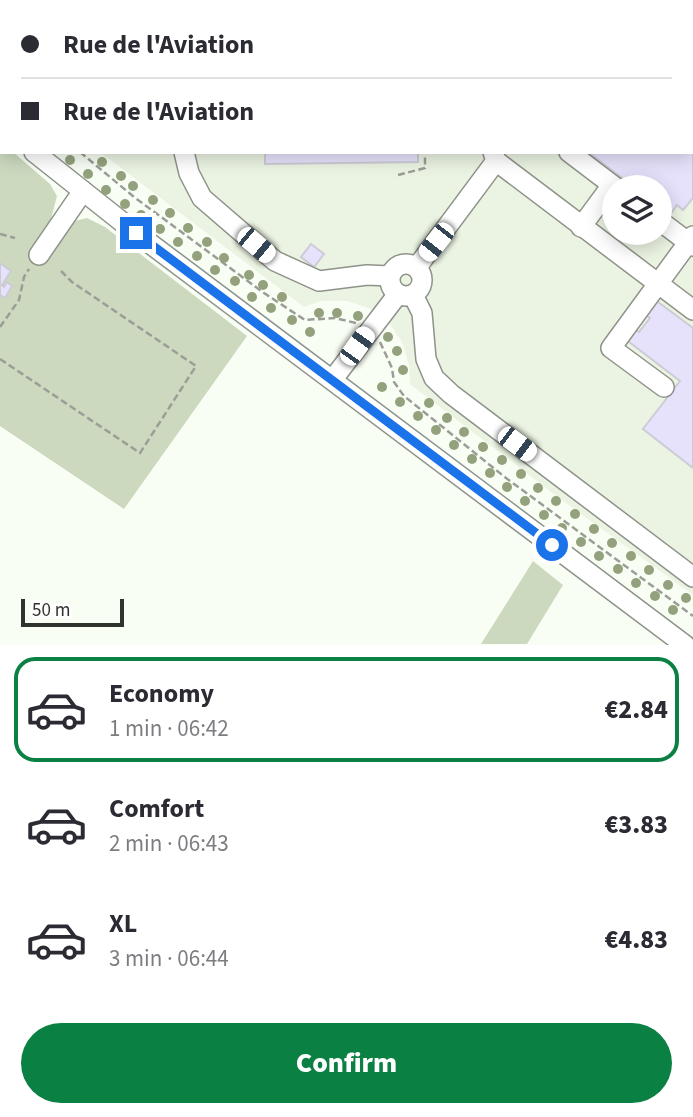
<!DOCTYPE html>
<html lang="en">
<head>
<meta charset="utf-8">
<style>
	:root { --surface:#fff; --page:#f7f7f7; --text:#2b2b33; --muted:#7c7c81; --line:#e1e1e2; --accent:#0b8043 }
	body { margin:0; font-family:"Source Sans 3",sans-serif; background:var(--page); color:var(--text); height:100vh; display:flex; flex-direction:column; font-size:26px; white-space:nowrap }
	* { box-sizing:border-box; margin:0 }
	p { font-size:23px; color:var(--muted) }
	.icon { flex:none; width:38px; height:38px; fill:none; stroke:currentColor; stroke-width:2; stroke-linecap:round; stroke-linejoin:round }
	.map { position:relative; height:645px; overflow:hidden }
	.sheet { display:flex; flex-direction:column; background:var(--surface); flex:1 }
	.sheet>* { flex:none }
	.top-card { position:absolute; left:0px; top:0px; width:693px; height:154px; box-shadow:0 4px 18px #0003; display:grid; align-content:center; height:154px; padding:0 21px; background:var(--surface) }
	.buttons { position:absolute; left:602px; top:175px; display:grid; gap:14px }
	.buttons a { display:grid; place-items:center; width:70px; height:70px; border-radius:50%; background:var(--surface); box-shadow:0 4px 18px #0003; font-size:35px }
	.scale { position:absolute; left:21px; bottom:18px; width:103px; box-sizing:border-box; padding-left:7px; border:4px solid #31332f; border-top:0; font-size:19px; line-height:24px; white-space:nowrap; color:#31332f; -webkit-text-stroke:5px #fff; paint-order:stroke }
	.end { position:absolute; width:32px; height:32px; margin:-16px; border:9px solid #1a73e8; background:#fff; box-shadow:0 0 0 4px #fff }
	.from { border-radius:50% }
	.car { position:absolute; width:21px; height:42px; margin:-21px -10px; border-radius:9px; box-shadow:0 0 5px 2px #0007; background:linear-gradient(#fff 24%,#345 0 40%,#fff 0 76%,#345 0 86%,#fff 0) }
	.top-card b { display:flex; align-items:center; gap:24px; height:66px; font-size:26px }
	.top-card b+b { border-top:2px solid var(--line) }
	.top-card i { width:18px; height:18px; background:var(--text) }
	ul { padding:12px 0 0; list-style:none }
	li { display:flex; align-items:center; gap:21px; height:105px; margin:0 14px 10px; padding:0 7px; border:4px solid transparent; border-radius:21px }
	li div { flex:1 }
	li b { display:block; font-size:26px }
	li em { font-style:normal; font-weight:800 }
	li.on { border-color:var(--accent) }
	li>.icon { width:63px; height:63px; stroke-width:1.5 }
	.action { display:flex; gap:14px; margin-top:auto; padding:14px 21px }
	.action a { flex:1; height:80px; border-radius:42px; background:var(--accent); color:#fff; font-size:28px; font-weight:800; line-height:80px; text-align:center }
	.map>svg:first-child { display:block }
</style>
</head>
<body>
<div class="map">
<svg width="693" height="645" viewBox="0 0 693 645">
	<rect width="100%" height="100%" fill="#f9fef4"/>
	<path fill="#ebf3e2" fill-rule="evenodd" d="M 0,0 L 693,0 L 693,595 L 559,498 L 410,384 L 409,365 L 402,342 L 390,324 L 380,316 L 371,309 L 347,301 L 321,301 L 304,307 L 100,152 L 691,152 L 691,2 L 2,2 L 2,57 ZM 614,187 L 660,187 L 660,233 L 614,233 Z"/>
	<g fill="#ccd9bf">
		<polygon points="0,141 2,152 13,152 50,184 57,196 51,219 64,229 75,221 87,218 105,227 247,336 124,509 0,426"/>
		<polygon points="533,561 563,585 527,644 481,644"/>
	</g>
	<g fill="#e6e2fc" stroke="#cdccd6" stroke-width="2">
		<polygon points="693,38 693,198 683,210 677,205 670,215 660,207 660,187 634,187 588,152 691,152"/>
		<polygon points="265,152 418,152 418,162 265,164"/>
		<polygon points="311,244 324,254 314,267 301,257"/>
		<polygon points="0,263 11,271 2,285 4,287 7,282 12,286 5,298 0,295"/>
		<polygon points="654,299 693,328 693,468 643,429 680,381 624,338 633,327 639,332 650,318 643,313"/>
	</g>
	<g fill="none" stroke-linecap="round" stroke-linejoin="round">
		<g stroke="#8e938a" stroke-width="22">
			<g id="minor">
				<polyline points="169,0 169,2"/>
				<polyline points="618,0 620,2"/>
				<polyline points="687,0 688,2"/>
				<polyline points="428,2 428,0"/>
				<polyline points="570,2 571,0"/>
				<polyline points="0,124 2,125"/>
				<polyline points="34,152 136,233 685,645"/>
				<polyline points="184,152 189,173 202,198 275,261 319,281 367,275 390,276"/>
				<polyline points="569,152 615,187"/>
				<polyline points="496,161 693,310"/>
				<polyline points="660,221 693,246"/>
				<polyline points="581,227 612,185"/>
				<polyline points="39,255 83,191"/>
				<circle cx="406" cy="280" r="16"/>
				<polyline points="417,267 496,161 493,152"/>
				<polyline points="413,295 422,313 426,359 434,378 451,394 693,577"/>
				<polyline points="333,379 398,294"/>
				<polyline points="664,387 611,348 693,236"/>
			</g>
		</g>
		<g stroke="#9b9e97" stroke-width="2.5" stroke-dasharray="7 3.5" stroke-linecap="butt">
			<polyline points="401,0 402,2"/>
			<polyline points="0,81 2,83"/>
			<polyline points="80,152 134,197 264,293 305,320 335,318 356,323"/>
			<polyline points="398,175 425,168 425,152"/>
			<polyline points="0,234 15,238"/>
			<polyline points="0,327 19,300 24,277 29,269"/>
			<polyline points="380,342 392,368 394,382 404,396 506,478 693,616"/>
			<polyline points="0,359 140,453 196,366 72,282 61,271"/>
		</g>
		<use href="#minor" stroke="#fff" stroke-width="19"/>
	</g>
	<g fill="#93a27d">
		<circle cx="70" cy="160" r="5"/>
		<circle cx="102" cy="162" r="5"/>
		<circle cx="88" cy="174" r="5"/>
		<circle cx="121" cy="176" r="5"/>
		<circle cx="133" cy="186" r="5"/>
		<circle cx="106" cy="190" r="5"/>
		<circle cx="153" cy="200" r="5"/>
		<circle cx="125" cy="204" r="5"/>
		<circle cx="170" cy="213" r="5"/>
		<circle cx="141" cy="215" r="5"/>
		<circle cx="188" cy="228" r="5"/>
		<circle cx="160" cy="229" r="5"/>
		<circle cx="178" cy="242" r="5"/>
		<circle cx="207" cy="242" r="5"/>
		<circle cx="197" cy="256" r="5"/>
		<circle cx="224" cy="258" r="5"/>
		<circle cx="215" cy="270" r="5"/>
		<circle cx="249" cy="275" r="5"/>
		<circle cx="235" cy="281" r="5"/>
		<circle cx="263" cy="285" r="5"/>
		<circle cx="252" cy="297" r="5"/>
		<circle cx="282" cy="297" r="5"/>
		<circle cx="271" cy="308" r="5"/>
		<circle cx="319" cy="313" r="5"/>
		<circle cx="337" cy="313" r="5"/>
		<circle cx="358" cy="316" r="5"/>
		<circle cx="292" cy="320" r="5"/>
		<circle cx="310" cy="332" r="5"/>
		<circle cx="388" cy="337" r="5"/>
		<circle cx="397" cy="351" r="5"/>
		<circle cx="403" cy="370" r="5"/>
		<circle cx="382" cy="387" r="5"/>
		<circle cx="400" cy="402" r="5"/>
		<circle cx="429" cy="403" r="5"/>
		<circle cx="418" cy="416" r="5"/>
		<circle cx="447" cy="418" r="5"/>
		<circle cx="436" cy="430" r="5"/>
		<circle cx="464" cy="432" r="5"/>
		<circle cx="454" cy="445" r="5"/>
		<circle cx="483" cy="447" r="5"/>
		<circle cx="472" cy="459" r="5"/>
		<circle cx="502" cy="460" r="5"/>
		<circle cx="490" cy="473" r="5"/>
		<circle cx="521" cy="474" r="5"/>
		<circle cx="507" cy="487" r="5"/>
		<circle cx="538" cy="488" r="5"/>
		<circle cx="525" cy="501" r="5"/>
		<circle cx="556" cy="501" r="5"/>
		<circle cx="575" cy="514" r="5"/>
		<circle cx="544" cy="515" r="5"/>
		<circle cx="562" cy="528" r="5"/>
		<circle cx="594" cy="529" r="5"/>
		<circle cx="581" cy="542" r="5"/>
		<circle cx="612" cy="543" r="5"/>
		<circle cx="599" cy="556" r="5"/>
		<circle cx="631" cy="556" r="5"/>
		<circle cx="618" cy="569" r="5"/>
		<circle cx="649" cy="570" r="5"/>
		<circle cx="636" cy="583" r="5"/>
		<circle cx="668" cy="585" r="5"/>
		<circle cx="655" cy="596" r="5"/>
		<circle cx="686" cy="598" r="5"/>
		<circle cx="673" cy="610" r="5"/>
	</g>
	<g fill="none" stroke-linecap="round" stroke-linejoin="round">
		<polyline stroke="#1a73e8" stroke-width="9" points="136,233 552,545"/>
	</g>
</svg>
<div class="buttons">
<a><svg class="icon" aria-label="layers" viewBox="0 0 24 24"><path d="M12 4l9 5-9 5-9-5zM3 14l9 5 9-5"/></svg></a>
</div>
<div class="scale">50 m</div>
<i class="end from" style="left:552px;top:545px"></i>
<i class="end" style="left:136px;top:233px"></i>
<i class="car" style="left:436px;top:242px;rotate:218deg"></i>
<i class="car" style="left:256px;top:245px;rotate:130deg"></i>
<i class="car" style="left:357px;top:346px;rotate:36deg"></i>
<i class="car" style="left:517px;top:444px;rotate:127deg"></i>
<div class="top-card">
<b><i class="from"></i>Rue de l'Aviation</b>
<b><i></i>Rue de l'Aviation</b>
</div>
</div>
<section class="sheet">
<ul>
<li class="on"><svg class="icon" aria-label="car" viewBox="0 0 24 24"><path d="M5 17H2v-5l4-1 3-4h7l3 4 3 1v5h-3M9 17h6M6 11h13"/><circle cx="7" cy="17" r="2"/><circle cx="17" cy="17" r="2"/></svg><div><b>Economy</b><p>1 min · 06:42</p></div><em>€2.84</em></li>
<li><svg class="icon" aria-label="car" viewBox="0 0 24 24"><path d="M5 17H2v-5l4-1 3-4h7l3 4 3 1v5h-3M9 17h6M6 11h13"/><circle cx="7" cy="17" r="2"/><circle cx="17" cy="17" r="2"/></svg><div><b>Comfort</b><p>2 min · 06:43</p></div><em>€3.83</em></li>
<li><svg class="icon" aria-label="car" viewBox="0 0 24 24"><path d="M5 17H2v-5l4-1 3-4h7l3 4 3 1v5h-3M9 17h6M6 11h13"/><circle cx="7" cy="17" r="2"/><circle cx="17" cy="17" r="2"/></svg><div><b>XL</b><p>3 min · 06:44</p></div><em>€4.83</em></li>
</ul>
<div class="action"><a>Confirm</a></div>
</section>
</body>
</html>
